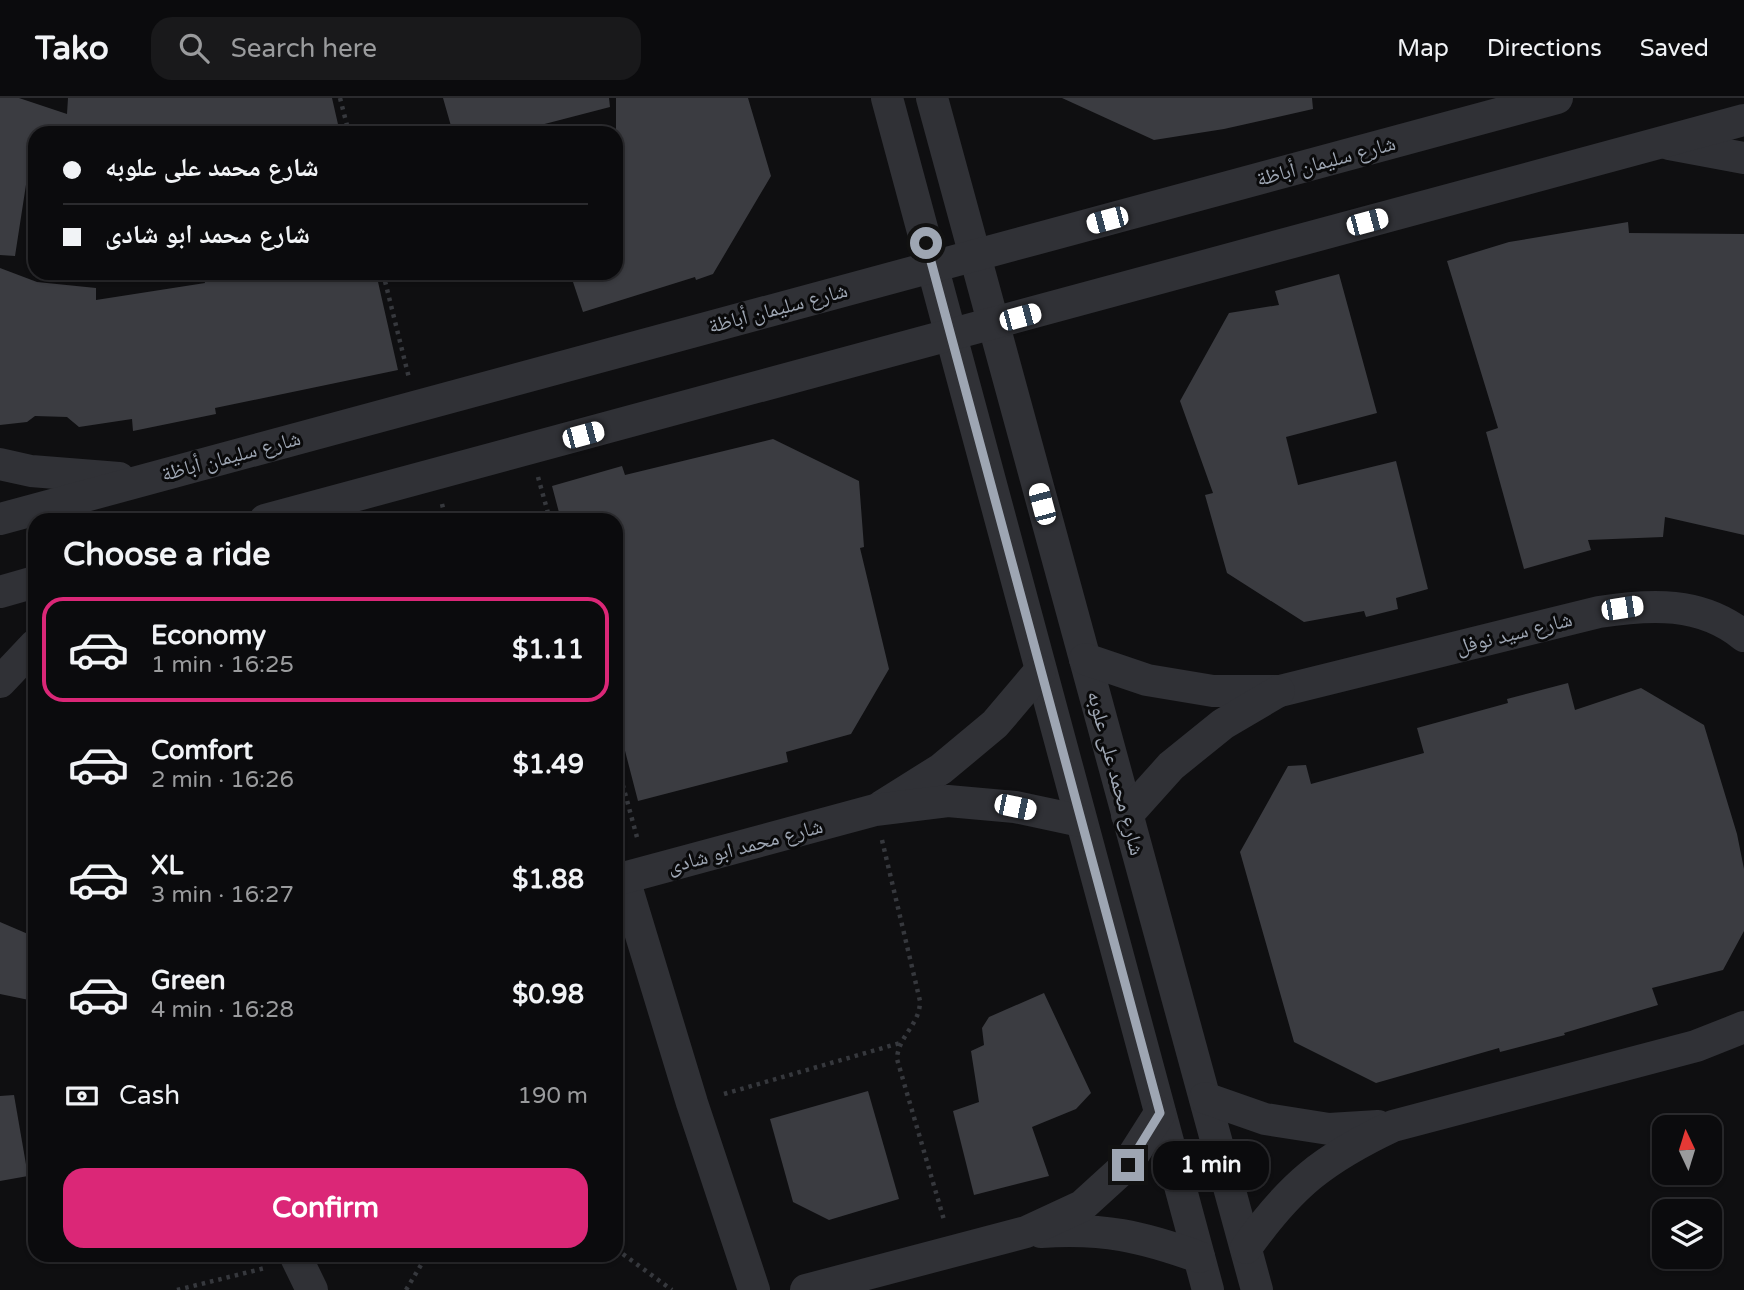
<!DOCTYPE html>
<html lang="en">
<head>
<meta charset="utf-8">
<style>
	:root { --surface:#0b0b0d; --page:#19191b; --text:#f1f3f6; --muted:#9a9b9d; --line:#2b2b2e; --accent:#db2777 }
	body { margin:0; font-family:"Varela Round","Noto Naskh Arabic",sans-serif; background:var(--page); color:var(--text); height:100vh; display:flex; flex-direction:column; font-size:26px; white-space:nowrap }
	* { box-sizing:border-box; margin:0 }
	p { font-size:23px; color:var(--muted) }
	.icon { flex:none; width:38px; height:38px; fill:none; stroke:currentColor; stroke-width:2; stroke-linecap:round; stroke-linejoin:round }
	.map { position:relative; flex:1; overflow:hidden }
	.side { position:absolute; left:28px; top:415px; width:595px; height:749px; display:flex; flex-direction:column; background:var(--surface); border-radius:21px; box-shadow:0 2px 5px #0004,0 0 0 2px var(--line) }
	.side>* { flex:none }
	.hud { position:absolute; left:28px; top:28px; width:595px; height:154px; border-radius:21px; box-shadow:0 2px 5px #0004,0 0 0 2px var(--line); display:grid; align-content:center; height:154px; padding:0 35px; background:var(--surface) }
	.needle { width:46px; rotate:356deg }
	.tools { position:absolute; left:1652px; top:1017px; display:grid; gap:14px }
	.tools a { display:grid; place-items:center; width:70px; height:70px; border-radius:14px; background:var(--surface); box-shadow:0 2px 5px #0004,0 0 0 2px var(--line); font-size:35px }
	.end { position:absolute; width:32px; height:32px; margin:-16px; border:9px solid #9ea6b3; background:#111; box-shadow:0 0 0 4px #111 }
	.from { border-radius:50% }
	.bubble { position:absolute; height:49px; border-radius:21px; background:var(--surface); box-shadow:0 2px 5px #0004,0 0 0 2px var(--line); font-size:23px; font-weight:700; line-height:49px; text-align:center }
	.car { position:absolute; width:21px; height:42px; margin:-21px -10px; border-radius:9px; box-shadow:0 0 5px 2px #0007; background:linear-gradient(#fff 24%,#345 0 40%,#fff 0 76%,#345 0 86%,#fff 0) }
	.hud b { display:flex; align-items:center; gap:24px; height:66px; font-size:26px }
	.hud b+b { border-top:2px solid var(--line) }
	.hud i { width:18px; height:18px; background:var(--text) }
	ul { padding:0; list-style:none }
	li { display:flex; align-items:center; gap:21px; height:105px; margin:0 14px 10px; padding:0 21px; border:4px solid transparent; border-radius:21px }
	li div { flex:1 }
	li b { display:block; font-size:26px }
	li em { font-style:normal; font-weight:700 }
	li.current { border-color:var(--accent) }
	li>.icon { width:63px; height:63px; stroke-width:1.5 }
	h2 { padding:0 35px; font-size:32px; line-height:84px }
	.pay { display:flex; align-items:center; gap:18px; height:77px; padding:0 35px; font-size:26px }
	.pay p { margin-inline-start:auto }
	.primary-button { display:flex; gap:14px; margin-top:auto; padding:14px 35px }
	.primary-button a { flex:1; height:80px; border-radius:21px; background:var(--accent); color:#fff; font-size:28px; font-weight:700; line-height:80px; text-align:center }
	header { display:flex; align-items:center; gap:42px; box-sizing:border-box; height:98px; padding:0 35px; background:var(--surface); border-bottom:2px solid var(--line) }
	header strong { font-size:33px }
	nav { display:flex; gap:38px; margin-inline-start:auto; font-size:24px }
	.search { width:490px; height:63px; background:var(--page); display:flex; align-items:center; gap:18px; box-sizing:border-box; padding:0 24px; border-radius:21px; color:var(--muted); font-size:26px }
	.map>svg:first-child { display:block }
</style>
</head>
<body>
<header>
<strong>Tako</strong>
<div class="search"><svg class="icon" aria-label="search" viewBox="0 0 24 24"><circle cx="10" cy="10" r="6"/><path d="M15 15l6 6"/></svg>Search here</div>
<nav><a>Map</a><a>Directions</a><a>Saved</a></nav>
</header>
<div class="map">
<svg width="1744" height="1192" viewBox="0 0 1744 1192">
	<rect width="100%" height="100%" fill="#0f0f11"/>
	<g fill="#3b3c41">
		<polygon points="0,0 19,0 67,16 68,0 332,0 340,35 34,35 15,158 0,157"/>
		<polygon points="443,0 609,0 610,9 533,29 535,35 453,35"/>
		<polygon points="616,0 748,0 771,78 713,176 696,182 695,179 583,214 570,175 616,175"/>
		<polygon points="1062,0 1312,0 1313,11 1224,31 1154,42"/>
		<polygon points="1628,124 1629,135 1744,136 1744,437 1665,419 1663,439 1588,442 1591,452 1524,471 1486,334 1498,330 1447,163 1509,144"/>
		<polygon points="0,170 37,184 96,190 96,202 205,185 202,175 376,175 398,272 215,310 216,316 133,333 132,321 79,329 67,319 35,318 27,324 0,327"/>
		<polygon points="1339,176 1377,315 1286,339 1298,387 1396,363 1428,491 1396,500 1398,511 1366,519 1364,513 1304,524 1227,475 1205,397 1213,395 1180,303 1229,215 1279,207 1275,193"/>
		<polygon points="773,341 859,383 864,449 860,450 889,571 851,636 786,654 788,664 638,703 616,618 616,422 561,422 552,388 622,368 625,377"/>
		<polygon points="1568,585 1575,612 1641,590 1704,627 1737,736 1744,771 1744,833 1723,872 1652,890 1658,907 1564,935 1565,937 1500,954 1499,950 1376,985 1294,944 1240,754 1288,668 1306,667 1311,686 1424,655 1417,630 1508,605 1507,601"/>
		<polygon points="0,824 35,839 35,889 29,902 0,896"/>
		<polygon points="1044,895 1091,995 1076,1011 1032,1029 1049,1078 974,1097 953,1013 979,1004 971,953 984,947 982,930 989,919"/>
		<polygon points="868,993 899,1101 829,1122 793,1104 770,1021"/>
		<polygon points="14,997 28,1078 0,1083 0,998"/>
	</g>
	<g fill="none" stroke-linecap="round" stroke-linejoin="round">
		<g stroke="#36383d" stroke-width="4.5" stroke-dasharray="3.5 5" stroke-linecap="butt">
			<polyline points="340,0 349,35"/>
			<polyline points="383,175 409,280"/>
			<polyline points="538,379 550,422"/>
			<polyline points="442,406 446,422"/>
			<polyline points="616,662 638,743"/>
			<path d="M 882,742 L 920,903 C 920,927 898,938 897,961 L 944,1122"/>
			<polyline points="724,996 900,945"/>
			<polyline points="616,1151 672,1192"/>
			<polyline points="177,1192 265,1170"/>
			<polyline points="406,1192 427,1157"/>
		</g>
		<g stroke="#303136" stroke-width="32">
			<polyline points="887,0 1208,1192"/>
			<polyline points="932,0 1257,1192"/>
			<polyline points="1669,46 1744,60"/>
			<polyline points="0,366 31,373 119,380"/>
			<polyline points="0,421 1557,0"/>
			<polyline points="265,422 1744,22"/>
			<polyline points="0,494 35,484"/>
			<path d="M 1085,561 L 1147,582 L 1213,593 L 1280,593 L 1599,514 C 1650,506 1701,503 1744,538"/>
			<polyline points="0,584 35,547"/>
			<polyline points="882,708 941,671 995,626 1040,573"/>
			<polyline points="1127,717 1171,668 1223,626 1279,593"/>
			<polyline points="624,781 692,1005 754,1192"/>
			<polyline points="616,782 875,712 948,703 1015,709 1081,723"/>
			<polyline points="1205,1000 1265,1021 1329,1031 1378,1028"/>
			<path d="M 1041,1134 C 1105,1130 1140,1138 1199,1159"/>
			<path d="M 1246,1150 C 1291,1087 1323,1061 1393,1028 L 1696,948 L 1744,929"/>
			<polyline points="295,1157 312,1192"/>
			<polyline points="806,1192 1026,1134 1082,1108 1127,1067 1160,1015"/>
		</g>
	</g>
	<g fill="none" stroke-linecap="round" stroke-linejoin="round">
		<polyline stroke="#9ea6b3" stroke-width="9" points="926,145 1160,1015 1128,1067"/>
	</g>
	<g text-anchor="middle" stroke-width="6" stroke-linejoin="round" paint-order="stroke">
		<g font-size="21" fill="#9ea6b3" stroke="#0a0a0b">
			<text transform="translate(1326 63) rotate(-15)" y="7">شارع سليمان أباظة</text>
			<text transform="translate(778 210) rotate(-15)" y="7">شارع سليمان أباظة</text>
			<text transform="translate(231 358) rotate(-15)" y="7">شارع سليمان أباظة</text>
			<text transform="translate(1514 535) rotate(-14)" y="7">شارع سيد نوفل</text>
			<text transform="translate(1116 675) rotate(75)" y="7">شارع محمد على علوبه</text>
			<text transform="translate(745 748) rotate(-15)" y="7">شارع محمد ابو شادى</text>
		</g>
	</g>
</svg>
<div class="tools">
<a><svg class="needle" viewBox="-14 -14 28 28"><path d="M0-13l5 13h-10z" fill="#e53935"/><path d="M0 13l5-13h-10z" fill="#9a9b9d"/></svg></a>
<a><svg class="icon" aria-label="layers" viewBox="0 0 24 24"><path d="M12 4l9 5-9 5-9-5zM3 14l9 5 9-5"/></svg></a>
</div>
<i class="end from" style="left:926px;top:145px"></i>
<i class="end" style="left:1128px;top:1067px"></i>
<div class="bubble" style="left:1153px;top:1043px;width:116px">1 min</div>
<i class="car" style="left:1107px;top:122px;rotate:255deg"></i>
<i class="car" style="left:1367px;top:124px;rotate:75deg"></i>
<i class="car" style="left:1020px;top:219px;rotate:75deg"></i>
<i class="car" style="left:583px;top:337px;rotate:75deg"></i>
<i class="car" style="left:1042px;top:406px;rotate:345deg"></i>
<i class="car" style="left:1622px;top:510px;rotate:81deg"></i>
<i class="car" style="left:1015px;top:709px;rotate:102deg"></i>
<div class="hud">
<b><i class="from"></i>شارع محمد على علوبه</b>
<b><i></i>شارع محمد ابو شادى</b>
</div>
<section class="side">
<h2>Choose a ride</h2>
<ul>
<li class="current"><svg class="icon" aria-label="car" viewBox="0 0 24 24"><path d="M5 17H2v-5l4-1 3-4h7l3 4 3 1v5h-3M9 17h6M6 11h13"/><circle cx="7" cy="17" r="2"/><circle cx="17" cy="17" r="2"/></svg><div><b>Economy</b><p>1 min · 16:25</p></div><em>$1.11</em></li>
<li><svg class="icon" aria-label="car" viewBox="0 0 24 24"><path d="M5 17H2v-5l4-1 3-4h7l3 4 3 1v5h-3M9 17h6M6 11h13"/><circle cx="7" cy="17" r="2"/><circle cx="17" cy="17" r="2"/></svg><div><b>Comfort</b><p>2 min · 16:26</p></div><em>$1.49</em></li>
<li><svg class="icon" aria-label="car" viewBox="0 0 24 24"><path d="M5 17H2v-5l4-1 3-4h7l3 4 3 1v5h-3M9 17h6M6 11h13"/><circle cx="7" cy="17" r="2"/><circle cx="17" cy="17" r="2"/></svg><div><b>XL</b><p>3 min · 16:27</p></div><em>$1.88</em></li>
<li><svg class="icon" aria-label="car" viewBox="0 0 24 24"><path d="M5 17H2v-5l4-1 3-4h7l3 4 3 1v5h-3M9 17h6M6 11h13"/><circle cx="7" cy="17" r="2"/><circle cx="17" cy="17" r="2"/></svg><div><b>Green</b><p>4 min · 16:28</p></div><em>$0.98</em></li>
</ul>
<div class="pay"><svg class="icon" aria-label="cash" viewBox="0 0 24 24"><path d="M3 7h18v10H3z"/><circle cx="12" cy="12" r="2"/></svg>Cash<p>190 m</p></div>
<div class="primary-button"><a>Confirm</a></div>
</section>
</div>
</body>
</html>
